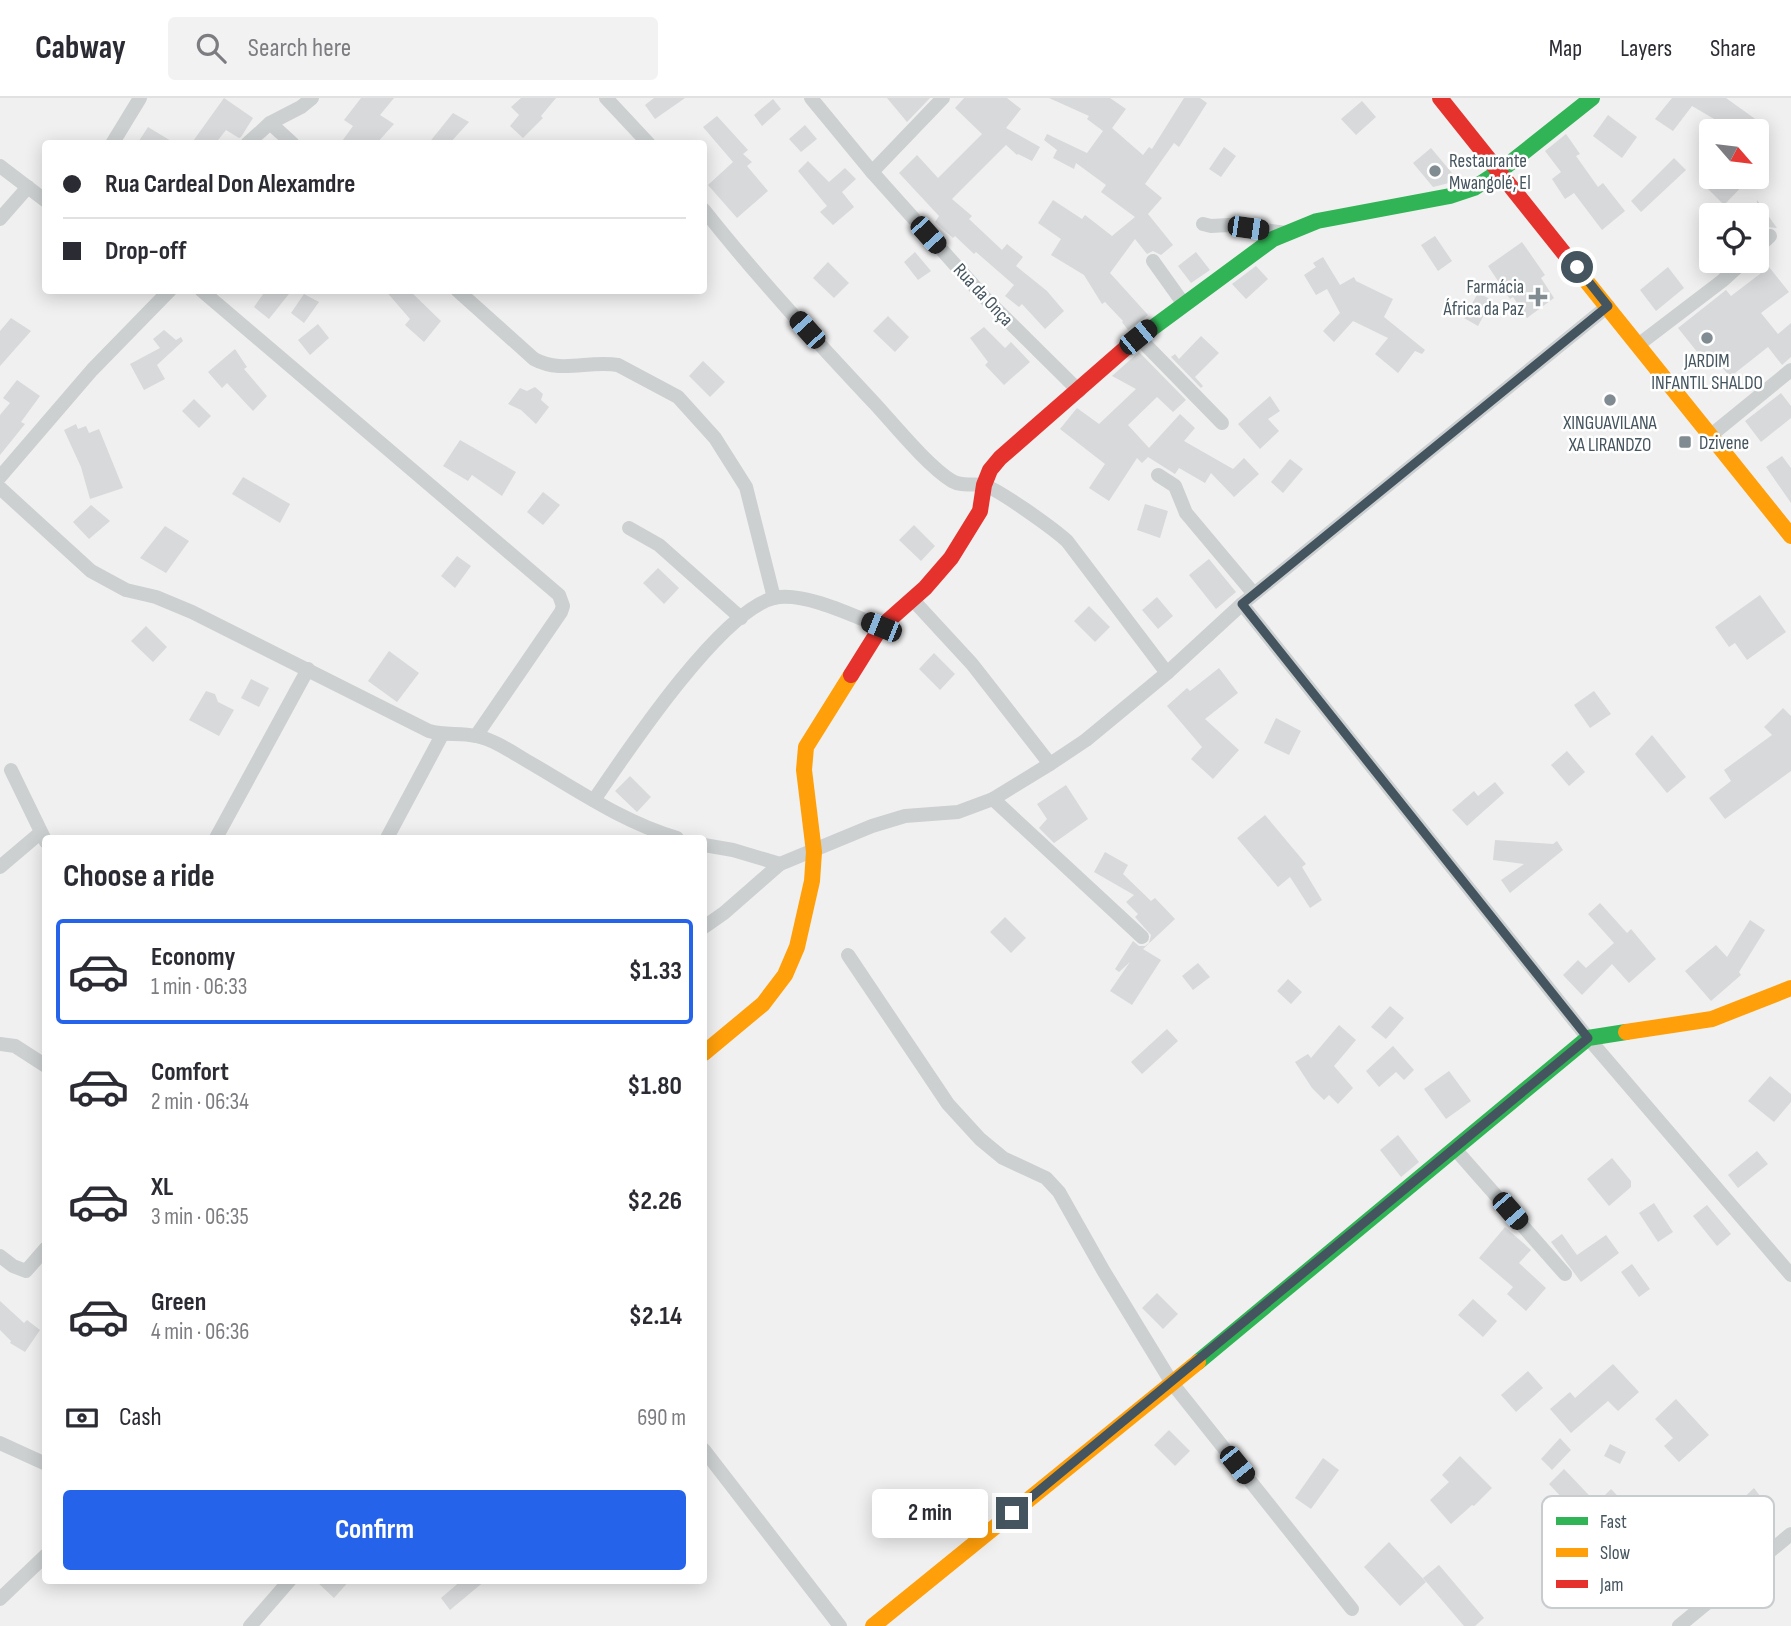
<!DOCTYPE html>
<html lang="en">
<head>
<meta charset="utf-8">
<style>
	:root { --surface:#fff; --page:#f2f2f3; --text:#2b2b33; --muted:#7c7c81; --line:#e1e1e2; --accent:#2563eb }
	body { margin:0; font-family:"Sofia Sans Condensed",sans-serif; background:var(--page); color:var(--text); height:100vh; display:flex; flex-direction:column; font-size:26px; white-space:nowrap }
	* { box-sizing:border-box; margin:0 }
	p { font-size:23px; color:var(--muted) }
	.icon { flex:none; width:38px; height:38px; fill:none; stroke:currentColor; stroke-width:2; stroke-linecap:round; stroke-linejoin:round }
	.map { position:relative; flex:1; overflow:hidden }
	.sheet { position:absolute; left:42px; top:737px; width:665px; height:749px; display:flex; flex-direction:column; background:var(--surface); border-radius:7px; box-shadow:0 4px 18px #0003 }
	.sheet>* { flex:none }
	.hud { position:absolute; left:42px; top:42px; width:665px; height:154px; border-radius:7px; box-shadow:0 4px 18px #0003; display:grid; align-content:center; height:154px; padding:0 21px; background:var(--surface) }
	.needle { width:46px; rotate:118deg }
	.fabs { position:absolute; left:1699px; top:21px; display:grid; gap:14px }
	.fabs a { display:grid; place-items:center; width:70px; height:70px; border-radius:7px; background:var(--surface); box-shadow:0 4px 18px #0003; font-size:35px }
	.end { position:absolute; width:32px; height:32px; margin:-16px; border:9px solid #45555f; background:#fff; box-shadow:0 0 0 4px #fff }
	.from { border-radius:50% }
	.bubble { position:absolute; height:49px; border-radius:7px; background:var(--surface); box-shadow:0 4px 18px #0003; font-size:23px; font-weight:700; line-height:49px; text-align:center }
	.car { position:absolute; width:21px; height:42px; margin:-21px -10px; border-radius:9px; box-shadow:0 0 5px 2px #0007; background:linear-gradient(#222 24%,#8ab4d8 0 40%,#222 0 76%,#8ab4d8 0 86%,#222 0) }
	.hud b { display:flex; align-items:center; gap:24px; height:66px; font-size:26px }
	.hud b+b { border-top:2px solid var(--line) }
	.hud i { width:18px; height:18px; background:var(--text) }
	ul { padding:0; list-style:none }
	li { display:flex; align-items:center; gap:21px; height:105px; margin:0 14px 10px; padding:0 7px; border:4px solid transparent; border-radius:7px }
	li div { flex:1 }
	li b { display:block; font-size:26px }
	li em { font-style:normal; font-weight:700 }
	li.active { border-color:var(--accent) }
	li>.icon { width:63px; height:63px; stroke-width:1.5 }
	h2 { padding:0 21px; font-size:32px; line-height:84px }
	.pay { display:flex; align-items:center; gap:18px; height:77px; padding:0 21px; font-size:26px }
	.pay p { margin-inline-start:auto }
	.action { display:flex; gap:14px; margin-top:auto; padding:14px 21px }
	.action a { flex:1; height:80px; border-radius:7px; background:var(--accent); color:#fff; font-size:28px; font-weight:700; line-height:80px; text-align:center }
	header { display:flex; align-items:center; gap:42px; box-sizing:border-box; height:98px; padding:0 35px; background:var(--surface); border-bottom:2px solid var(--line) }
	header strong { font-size:33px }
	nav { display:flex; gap:38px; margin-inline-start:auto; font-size:24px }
	.search { width:490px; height:63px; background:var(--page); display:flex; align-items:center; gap:18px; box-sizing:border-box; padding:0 24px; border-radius:7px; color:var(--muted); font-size:26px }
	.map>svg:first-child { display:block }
</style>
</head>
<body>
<header>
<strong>Cabway</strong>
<div class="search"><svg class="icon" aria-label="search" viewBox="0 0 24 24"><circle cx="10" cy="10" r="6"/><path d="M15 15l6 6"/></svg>Search here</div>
<nav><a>Map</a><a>Layers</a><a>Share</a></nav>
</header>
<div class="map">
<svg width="1791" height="1528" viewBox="0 0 1791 1528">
	<rect width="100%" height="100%" fill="#f1f0f0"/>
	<g fill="#d7d9da">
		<polygon points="224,0 253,20 241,39 239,40 226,32 215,46 191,46"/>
		<polygon points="361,0 394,0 380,17 394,26 376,46 340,46 353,28 344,22"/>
		<polygon points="521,0 556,0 541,18 543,20 523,40 510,28 519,17 511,9"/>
		<polygon points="654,0 685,0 655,21 645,7"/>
		<polygon points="887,0 930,0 907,24"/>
		<polygon points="964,0 1007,0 1021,11 1006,30 1040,49 1032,63 1018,56 1017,57 1006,47 952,101 972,118 969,121 1002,152 1007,146 1023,159 1016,168 1047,193 1064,213 1045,231 1022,206 1019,209 1005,198 1014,187 976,154 974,156 955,138 953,140 935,124 939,118 899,75 917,57 938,80 982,36 955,10"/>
		<polygon points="1049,0 1110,0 1126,11 1112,30 1143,57 1149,49 1152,51 1184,0 1200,0 1207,5 1179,49 1174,45 1145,86 1162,100 1148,116 1173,147 1161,157 1153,153 1147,156 1135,141 1110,175 1148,217 1128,232 1122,224 1123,223 1105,204 1102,206 1084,177 1051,157 1061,141 1038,125 1053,102 1082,121 1085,117 1112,138 1135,119 1101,94 1106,87 1076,65 1074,71 1053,60 1057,52 1044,42 1047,36 1087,55 1103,33 1087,21 1089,18"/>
		<polygon points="1672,0 1726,0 1758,23 1751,33 1715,33 1721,25 1692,8 1673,33 1655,21"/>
		<polygon points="773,1 781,11 762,28 754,17"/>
		<polygon points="1362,3 1376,19 1356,37 1341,21"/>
		<polygon points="453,15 469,24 449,46 428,46"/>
		<polygon points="1608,17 1637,39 1622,60 1593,38"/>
		<polygon points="717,18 748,52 743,56 752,64 747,68 768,93 737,120 708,87 733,64 703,29"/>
		<polygon points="805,27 817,41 801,54 789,41"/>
		<polygon points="148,29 176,46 137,46"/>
		<polygon points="1566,36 1580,56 1576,58 1598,89 1603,85 1625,113 1602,132 1574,95 1565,101 1552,81 1561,74 1545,53"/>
		<polygon points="1224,49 1236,58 1221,79 1209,71"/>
		<polygon points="1431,50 1457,81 1453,84 1433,89 1413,65"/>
		<polygon points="1674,60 1686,72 1641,114 1631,103"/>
		<polygon points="808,63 829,84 845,70 856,81 842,94 854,109 833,127 820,114 827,108 798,73"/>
		<polygon points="1712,79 1751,79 1724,107 1704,87"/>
		<polygon points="1757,102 1777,130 1767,129 1757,137"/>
		<polygon points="1435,138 1452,163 1438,173 1421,147"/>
		<polygon points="1522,144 1545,177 1541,180 1554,200 1527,220 1513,199 1510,201 1488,168"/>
		<polygon points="915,154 931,173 918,182 904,164"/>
		<polygon points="1196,154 1210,172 1191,185 1178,168"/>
		<polygon points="1323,159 1340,187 1354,179 1356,183 1393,201 1384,219 1425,252 1422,256 1415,253 1398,275 1375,256 1388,240 1353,223 1334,244 1323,233 1340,215 1327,191 1316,197 1304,177 1316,169 1313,165"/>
		<polygon points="828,164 849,185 834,200 813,180"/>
		<polygon points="1256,168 1268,181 1246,201 1232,186"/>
		<polygon points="1668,169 1684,190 1656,213 1640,192"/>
		<polygon points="1769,169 1789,194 1761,215 1778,236 1791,225 1791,259 1782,267 1768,249 1730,279 1714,259 1706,265 1678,230 1726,192 1731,198"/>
		<polygon points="266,192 292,192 269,221 254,209"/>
		<polygon points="385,192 409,192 441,223 424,244 405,227 410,221"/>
		<polygon points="1478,195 1492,202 1478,228 1464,220"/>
		<polygon points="304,196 319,204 304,225 291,215"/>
		<polygon points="888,218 909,239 895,254 873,233"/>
		<polygon points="11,220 31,233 0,268 0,233"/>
		<polygon points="318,226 329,240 310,257 298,242"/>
		<polygon points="984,229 1005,250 1011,244 1030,264 1004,287 985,267 988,264 970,240"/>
		<polygon points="164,232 176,242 181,239 183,243 157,267 165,281 144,292 130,266 160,250 153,241"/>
		<polygon points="1201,238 1219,255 1195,279 1203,288 1201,290 1171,259 1175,256 1179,261"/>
		<polygon points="235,251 247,269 244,271 267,298 253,313 227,285 222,290 208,274"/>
		<polygon points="1139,254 1186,302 1173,314 1157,299 1128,327 1149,350 1180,316 1195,330 1184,343 1233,371 1244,360 1259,376 1234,399 1211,375 1205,385 1179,370 1175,376 1148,359 1142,365 1137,360 1109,403 1089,390 1105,366 1060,331 1077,310 1099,326 1136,291 1112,278"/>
		<polygon points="703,263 725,284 710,299 689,278"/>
		<polygon points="17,282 40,298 21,324 25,326 0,357 0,317 10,305 3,300"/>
		<polygon points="535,289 543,296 541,302 549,309 536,326 521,312 508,306 520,290 527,293"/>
		<polygon points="1781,295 1791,308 1791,320 1761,344 1745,323"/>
		<polygon points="1270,298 1280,313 1268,321 1279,333 1260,351 1238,326"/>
		<polygon points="194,301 211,318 199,330 182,313"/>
		<polygon points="76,326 78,331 86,328 89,335 99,331 123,390 90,401 81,369 64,332"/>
		<polygon points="460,342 516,374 502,398 472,377 468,383 443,368"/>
		<polygon points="1782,358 1791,370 1791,405 1766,369"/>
		<polygon points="1290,361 1303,371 1283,395 1271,384"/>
		<polygon points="243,379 290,406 280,425 232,396"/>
		<polygon points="543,394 560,407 543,427 527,414"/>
		<polygon points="1145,406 1168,413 1160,440 1137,432"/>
		<polygon points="91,407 110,423 89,441 73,424"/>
		<polygon points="914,427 935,448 921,463 899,442"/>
		<polygon points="165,428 189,443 166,475 140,460"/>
		<polygon points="457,458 471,468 455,490 441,478"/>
		<polygon points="1209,461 1236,494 1216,511 1189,477"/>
		<polygon points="658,470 679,490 664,506 643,485"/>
		<polygon points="1760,497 1786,534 1747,562 1735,545 1729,549 1715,529"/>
		<polygon points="1157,499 1173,518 1158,531 1142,512"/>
		<polygon points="1089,508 1110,529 1095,544 1074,523"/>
		<polygon points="146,528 167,549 153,564 131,543"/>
		<polygon points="389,553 419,575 397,604 368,583"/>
		<polygon points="934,555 955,576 940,592 919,571"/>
		<polygon points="1219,570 1238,595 1205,621 1239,652 1213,681 1191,661 1202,649 1167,608 1187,590 1190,593"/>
		<polygon points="251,581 269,590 259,609 241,600"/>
		<polygon points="206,593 215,596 218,604 234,612 219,638 189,622"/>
		<polygon points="1594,593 1611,616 1590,630 1574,607"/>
		<polygon points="1783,610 1791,618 1791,673 1725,721 1709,700 1731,683 1724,672 1772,637 1764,629"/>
		<polygon points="1276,620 1301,633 1289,657 1264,645"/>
		<polygon points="1652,637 1686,679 1667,695 1635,656"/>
		<polygon points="1567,653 1585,674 1569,688 1551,667"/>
		<polygon points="630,678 651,699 637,714 615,693"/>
		<polygon points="1495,684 1504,695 1467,728 1452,712 1474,693 1478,698"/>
		<polygon points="1066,687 1088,721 1054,745 1039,730 1047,721 1037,706"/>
		<polygon points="1265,717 1306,766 1302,769 1322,802 1310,810 1290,779 1278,789 1237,740"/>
		<polygon points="1495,742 1553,746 1557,743 1563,752 1510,795 1501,782 1524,766 1493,762"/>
		<polygon points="1105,754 1128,767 1123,776 1151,803 1155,800 1175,821 1143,851 1161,862 1132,907 1110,893 1130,864 1119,874 1115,871 1133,843 1139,848 1145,848 1149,845 1151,837 1135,819 1138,816 1126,804 1134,797 1094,774"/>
		<polygon points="1600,805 1627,835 1631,831 1656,861 1629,885 1612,866 1582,897 1563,877 1578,862 1586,870 1614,845 1588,816"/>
		<polygon points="1005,819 1026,840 1011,855 990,834"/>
		<polygon points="1750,822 1765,832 1739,874 1741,877 1711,903 1685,873 1716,847 1727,859"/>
		<polygon points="1198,865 1210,879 1193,892 1182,878"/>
		<polygon points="1288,881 1302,894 1291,906 1277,893"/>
		<polygon points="1390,908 1404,920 1386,941 1371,929"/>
		<polygon points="1339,927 1356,942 1334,968 1353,990 1338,1006 1329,997 1324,1002 1312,990 1295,964 1308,956 1311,960"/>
		<polygon points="1167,931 1178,943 1142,976 1131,964"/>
		<polygon points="1393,948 1414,972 1404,982 1396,974 1379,989 1366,973"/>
		<polygon points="1449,973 1471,1003 1446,1021 1424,991"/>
		<polygon points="1770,978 1791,996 1791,1004 1774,1024 1748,1003"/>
		<polygon points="1398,1037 1419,1064 1401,1079 1380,1052"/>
		<polygon points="1757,1053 1768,1066 1738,1090 1728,1077"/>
		<polygon points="1612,1060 1631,1083 1631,1089 1609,1108 1587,1081"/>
		<polygon points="1654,1105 1673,1134 1658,1144 1639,1115"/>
		<polygon points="1707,1107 1731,1136 1717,1148 1693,1118"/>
		<polygon points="1505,1129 1531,1152 1519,1165 1546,1190 1526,1213 1507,1196 1513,1189 1479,1160"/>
		<polygon points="1562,1136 1577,1157 1606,1137 1619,1155 1581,1184 1551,1144"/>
		<polygon points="1632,1166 1650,1191 1639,1199 1621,1174"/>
		<polygon points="1157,1195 1178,1216 1163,1231 1142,1210"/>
		<polygon points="1473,1201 1497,1223 1483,1239 1458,1217"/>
		<polygon points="0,1203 24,1225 27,1222 40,1232 25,1254 10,1245 11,1243 0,1232"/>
		<polygon points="1613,1266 1639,1294 1618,1313 1608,1303 1571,1335 1550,1311 1570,1294 1575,1300"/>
		<polygon points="1528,1273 1543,1290 1516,1314 1501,1297"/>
		<polygon points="1676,1301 1709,1337 1679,1364 1664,1348 1673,1340 1655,1321"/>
		<polygon points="1169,1332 1190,1353 1175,1368 1154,1347"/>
		<polygon points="1560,1340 1571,1352 1552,1372 1541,1361"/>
		<polygon points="1610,1346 1626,1354 1620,1366 1604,1358"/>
		<polygon points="1460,1358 1492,1390 1474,1408 1472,1407 1451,1426 1430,1402 1449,1384 1442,1377"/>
		<polygon points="1323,1360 1339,1372 1311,1411 1295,1400"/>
		<polygon points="1564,1371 1604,1413 1584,1429 1568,1409 1570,1408 1549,1386"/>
		<polygon points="1754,1390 1763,1402 1723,1439 1713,1429"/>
		<polygon points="1611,1391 1630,1411 1616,1425 1597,1405"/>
		<polygon points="1389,1444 1426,1484 1400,1508 1364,1469"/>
		<polygon points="1439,1467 1484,1520 1475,1528 1464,1528 1423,1480"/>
		<polygon points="315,1482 350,1482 334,1500"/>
		<polygon points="462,1482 486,1482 450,1512 441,1500"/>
	</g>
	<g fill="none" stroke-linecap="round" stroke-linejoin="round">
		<g stroke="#ccd0d1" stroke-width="14">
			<polyline points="606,0 649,46"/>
			<polyline points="811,0 872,74 984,199 1079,293"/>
			<polyline points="270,25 293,46"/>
			<polyline points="112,46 140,0"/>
			<polyline points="247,46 270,25 301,9 312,0"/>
			<polyline points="0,68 46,103"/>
			<polyline points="872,74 943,0"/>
			<path d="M 704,112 C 758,180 817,244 877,308 C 896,329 928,368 952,383 C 963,389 971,385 983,387 C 997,390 1054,431 1067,443 L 1167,575"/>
			<polyline points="0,121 28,89"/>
			<polyline points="1203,126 1211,128 1229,127 1286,135"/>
			<polyline points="1757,150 1770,138"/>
			<polyline points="1153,163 1183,205"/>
			<polyline points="201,192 559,497 563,508 561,514 476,638"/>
			<path d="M 457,192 L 534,261 C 562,276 588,262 618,267 L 678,299 L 715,340 L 746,389 L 774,500"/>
			<polyline points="1138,239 1222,325"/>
			<polyline points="1638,247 1722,183 1744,163"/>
			<polyline points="1710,338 1791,272"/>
			<polyline points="1158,377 1175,388 1186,415 1254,496"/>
			<polyline points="0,379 92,272 170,192"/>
			<path d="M 0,390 L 91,473 L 126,492 L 156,499 L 192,514 L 429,633 C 445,638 460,634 476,638 C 496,642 516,657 534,667 C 580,694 625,725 677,740"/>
			<polyline points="629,430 659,447 741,520"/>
			<polyline points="912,501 972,566 1050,666"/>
			<polyline points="1242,506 1588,940 1791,1177"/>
			<polyline points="11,672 46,744"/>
			<polyline points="993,701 1142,839"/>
			<path d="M 594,702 C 626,655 720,513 774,500 C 803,493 854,518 881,529"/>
			<polyline points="216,740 308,571"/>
			<polyline points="387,740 442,637"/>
			<polyline points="704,747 733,752 780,766"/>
			<polyline points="0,769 40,735"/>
			<polyline points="704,829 724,815 780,766 872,728 905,718 958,714 993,701 1050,666 1086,642 1167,575 1242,506 1608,208"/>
			<polyline points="848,857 948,1006 980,1041 1003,1060 1046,1080 1059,1094 1103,1172 1172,1285 1352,1511"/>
			<polyline points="0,946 15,948 46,968"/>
			<polyline points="1455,1051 1565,1176"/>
			<polyline points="0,1158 13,1168 26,1173 46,1150"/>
			<polyline points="0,1345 46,1366"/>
			<polyline points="704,1352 840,1528"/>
			<polyline points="0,1501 46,1457"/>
			<polyline points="250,1528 290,1482"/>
			<polyline points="1679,1528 1791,1436"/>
		</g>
		<g stroke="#30b455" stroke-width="16">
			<polyline points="1128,248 1273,141 1317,123 1450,98 1474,90 1500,73 1592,0"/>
			<polyline points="1198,1264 1588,940 1626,934"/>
		</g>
		<g stroke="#ff9f0a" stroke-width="16">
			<polyline points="1579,174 1791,438"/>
			<polyline points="1626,934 1712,921 1791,890"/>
			<polyline points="704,955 763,906 785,877 797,849 812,783 814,754 804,672 806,649 851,577"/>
			<polyline points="873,1528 1198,1264"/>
		</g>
		<g stroke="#e5322d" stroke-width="16">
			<polyline points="1440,0 1579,174"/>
			<polyline points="851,577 881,529 925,490 951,460 980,413 984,387 990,372 1000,360 1128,248"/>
		</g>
	</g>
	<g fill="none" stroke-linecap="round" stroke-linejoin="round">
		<polyline stroke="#45555f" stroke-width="9" points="1012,1415 1588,940 1242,506 1608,208 1577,169"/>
	</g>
	<g fill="#818b92" stroke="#fff" stroke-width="2.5">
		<circle cx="1435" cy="73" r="7"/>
		<path d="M1534.5 188.5h7v7h7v7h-7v7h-7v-7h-7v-7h7z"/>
		<circle cx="1707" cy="240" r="7"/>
		<circle cx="1610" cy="302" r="7"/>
		<rect x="1678" y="337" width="14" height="14" rx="3.5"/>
	</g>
	<g text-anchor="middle" stroke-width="5" stroke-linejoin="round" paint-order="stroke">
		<g font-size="19" fill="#45555f" stroke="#fff" text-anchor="start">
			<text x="1449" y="69">Restaurante<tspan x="1449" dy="22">Mwangolé, El</tspan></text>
			<text x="1524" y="195" text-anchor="end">Farmácia<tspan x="1524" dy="22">África da Paz</tspan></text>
			<text x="1707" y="269" text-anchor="middle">JARDIM<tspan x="1707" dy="22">INFANTIL SHALDO</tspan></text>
			<text x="1610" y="331" text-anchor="middle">XINGUAVILANA<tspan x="1610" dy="22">XA LIRANDZO</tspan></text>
			<text x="1699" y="351">Dzivene</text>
		</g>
		<g font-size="19" fill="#45555f" stroke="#fff">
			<text transform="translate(984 196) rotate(47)" y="7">Rua da Onça</text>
		</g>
	</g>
	<rect x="1542" y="1398" width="232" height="112" rx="10" fill="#fff" stroke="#c7cccf" stroke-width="2"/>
	<rect x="1556" y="1419" width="32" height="8" fill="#30b455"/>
	<rect x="1556" y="1450" width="32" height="9" fill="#ff9f0a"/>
	<rect x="1556" y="1482" width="32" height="8" fill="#e5322d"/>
	<g font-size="19" fill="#45555f">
		<text x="1600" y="1430">Fast</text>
		<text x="1600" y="1461">Slow</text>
		<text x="1600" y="1493">Jam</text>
	</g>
</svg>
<div class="fabs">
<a><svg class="needle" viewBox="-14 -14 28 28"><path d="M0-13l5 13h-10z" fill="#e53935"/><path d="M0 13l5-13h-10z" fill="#7c7c81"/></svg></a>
<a><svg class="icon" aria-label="locate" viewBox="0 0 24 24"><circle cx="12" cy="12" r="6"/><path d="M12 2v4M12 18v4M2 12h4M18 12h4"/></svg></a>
</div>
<i class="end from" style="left:1577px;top:169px"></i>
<i class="end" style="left:1012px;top:1415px"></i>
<div class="bubble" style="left:872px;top:1391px;width:116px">2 min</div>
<i class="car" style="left:1248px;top:130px;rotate:98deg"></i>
<i class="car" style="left:928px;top:137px;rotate:138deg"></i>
<i class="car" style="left:807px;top:232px;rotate:318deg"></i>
<i class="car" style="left:1138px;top:239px;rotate:51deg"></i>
<i class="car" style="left:881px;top:529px;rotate:292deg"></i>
<i class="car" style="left:1510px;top:1113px;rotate:139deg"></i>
<i class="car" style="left:1237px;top:1367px;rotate:141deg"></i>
<div class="hud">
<b><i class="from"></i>Rua Cardeal Don Alexamdre</b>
<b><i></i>Drop-off</b>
</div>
<section class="sheet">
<h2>Choose a ride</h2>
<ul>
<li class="active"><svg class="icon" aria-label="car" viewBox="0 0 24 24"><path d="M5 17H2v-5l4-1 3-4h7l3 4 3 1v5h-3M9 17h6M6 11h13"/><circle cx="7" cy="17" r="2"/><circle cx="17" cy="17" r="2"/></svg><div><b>Economy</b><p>1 min · 06:33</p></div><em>$1.33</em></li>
<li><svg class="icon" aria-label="car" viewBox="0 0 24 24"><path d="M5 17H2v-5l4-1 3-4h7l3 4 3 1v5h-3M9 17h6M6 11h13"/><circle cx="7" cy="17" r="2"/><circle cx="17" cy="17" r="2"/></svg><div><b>Comfort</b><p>2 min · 06:34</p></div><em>$1.80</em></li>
<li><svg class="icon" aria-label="car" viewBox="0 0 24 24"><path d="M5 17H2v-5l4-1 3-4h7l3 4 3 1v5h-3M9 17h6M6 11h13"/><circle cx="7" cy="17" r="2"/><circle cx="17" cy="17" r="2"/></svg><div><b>XL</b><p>3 min · 06:35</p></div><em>$2.26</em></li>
<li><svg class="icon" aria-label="car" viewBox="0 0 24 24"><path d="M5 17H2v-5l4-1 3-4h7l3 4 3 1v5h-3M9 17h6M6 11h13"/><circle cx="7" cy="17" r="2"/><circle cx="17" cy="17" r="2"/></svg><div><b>Green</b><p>4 min · 06:36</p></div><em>$2.14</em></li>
</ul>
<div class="pay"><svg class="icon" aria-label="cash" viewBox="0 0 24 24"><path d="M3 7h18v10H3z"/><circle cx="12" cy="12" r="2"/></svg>Cash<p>690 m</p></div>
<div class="action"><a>Confirm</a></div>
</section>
</div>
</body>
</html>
